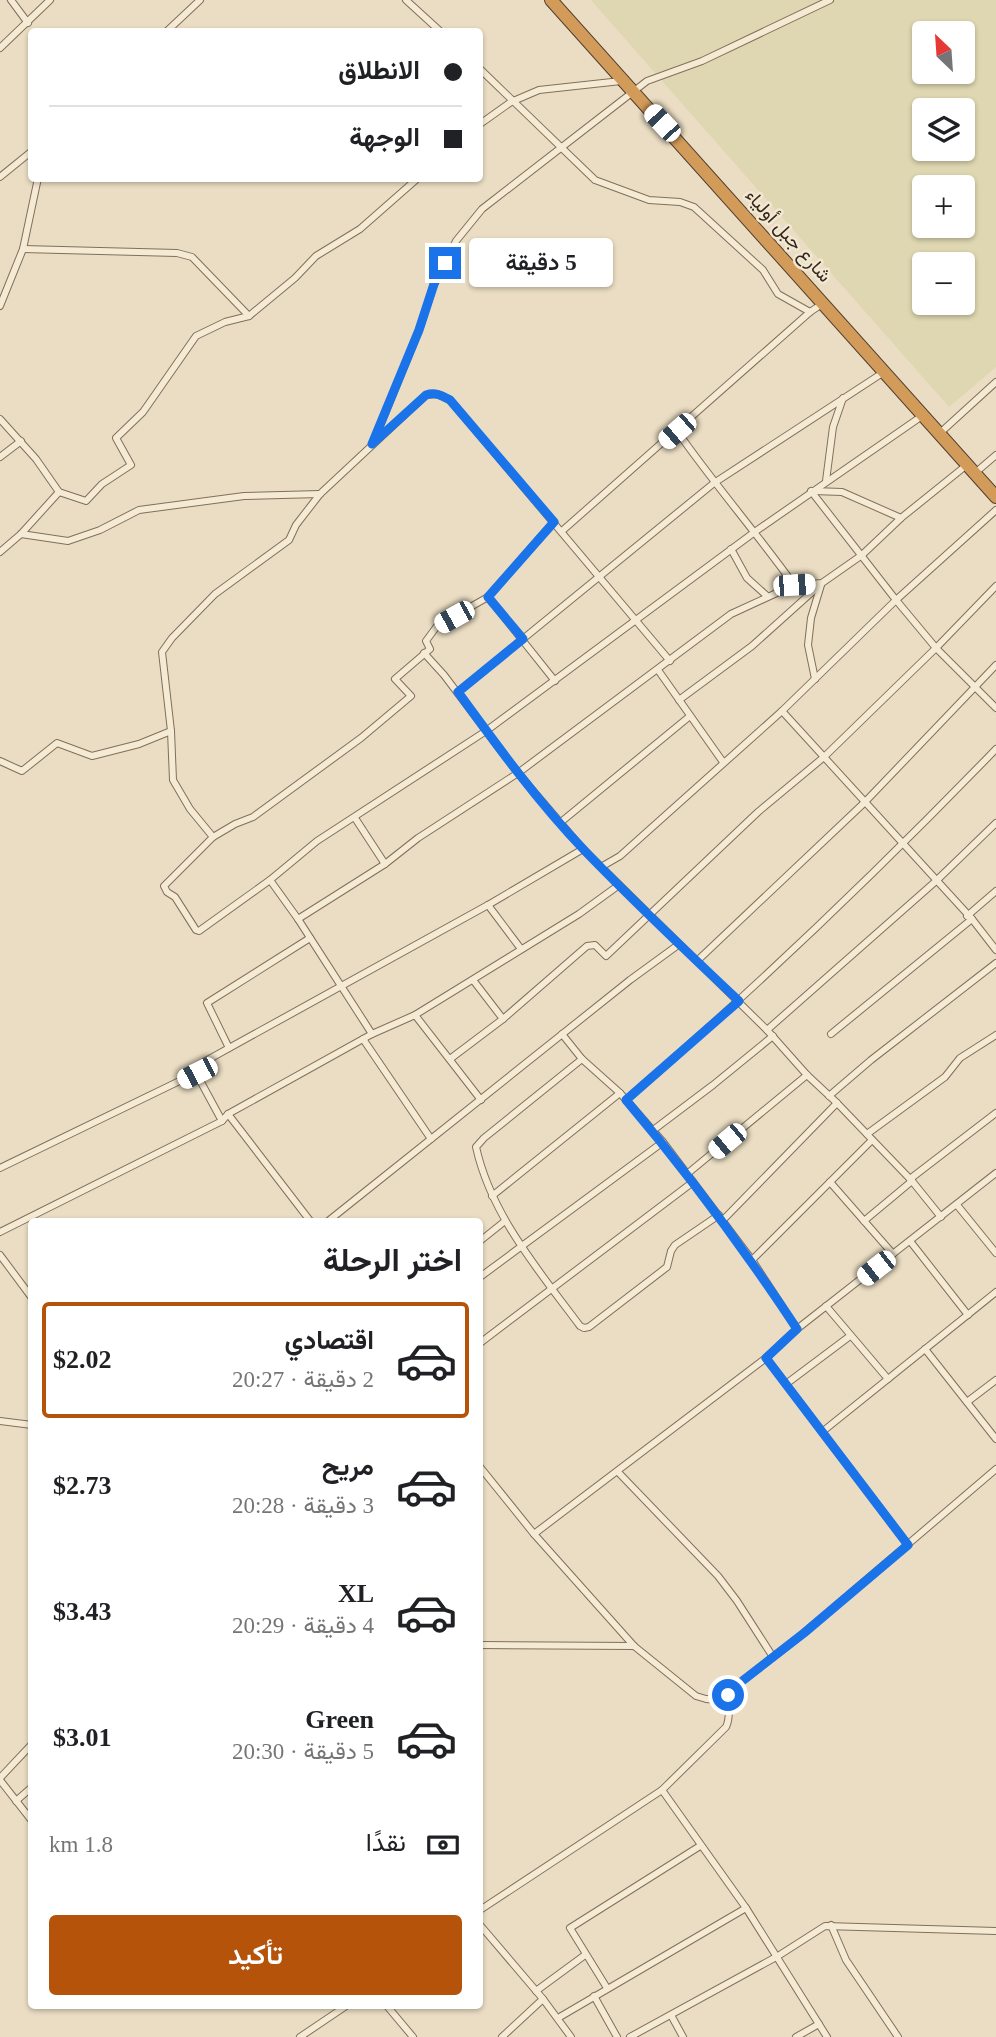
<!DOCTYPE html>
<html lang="ar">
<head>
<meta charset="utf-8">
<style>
	:root { --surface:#fff; --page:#f2f2f2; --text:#202124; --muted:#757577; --line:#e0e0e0; --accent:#b45309 }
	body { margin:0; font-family:"Times New Roman",Vazirmatn,serif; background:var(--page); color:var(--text); direction:rtl; height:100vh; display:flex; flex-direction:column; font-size:26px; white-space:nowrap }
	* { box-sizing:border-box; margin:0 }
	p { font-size:23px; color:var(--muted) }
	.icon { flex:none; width:38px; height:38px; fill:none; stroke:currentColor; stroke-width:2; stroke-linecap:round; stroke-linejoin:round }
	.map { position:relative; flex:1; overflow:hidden; direction:ltr }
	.panel { position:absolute; left:28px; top:1218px; width:455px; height:791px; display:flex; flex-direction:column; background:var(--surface); border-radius:7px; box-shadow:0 2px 5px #0004; direction:rtl }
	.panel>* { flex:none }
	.hud { position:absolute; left:28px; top:28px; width:455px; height:154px; border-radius:7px; box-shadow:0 2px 5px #0004; direction:rtl; display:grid; align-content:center; height:154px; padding:0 21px; background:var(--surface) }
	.needle { width:46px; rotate:335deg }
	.fabs { position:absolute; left:912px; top:21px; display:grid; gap:14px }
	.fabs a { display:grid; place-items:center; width:63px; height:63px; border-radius:7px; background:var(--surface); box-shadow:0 2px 5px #0004; font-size:35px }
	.end { position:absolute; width:32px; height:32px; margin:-16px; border:9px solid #1a73e8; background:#fff; box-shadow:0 0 0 4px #fff }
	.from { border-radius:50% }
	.bubble { position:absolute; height:49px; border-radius:7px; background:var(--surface); box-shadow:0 2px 5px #0004; font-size:23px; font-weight:600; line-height:49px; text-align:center; direction:rtl }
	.car { position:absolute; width:21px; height:42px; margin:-21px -10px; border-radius:9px; box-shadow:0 0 5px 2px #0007; background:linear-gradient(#fff 24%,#345 0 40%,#fff 0 76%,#345 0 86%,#fff 0) }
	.hud b { display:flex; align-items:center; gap:24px; height:66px; font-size:26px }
	.hud b+b { border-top:2px solid var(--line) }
	.hud i { width:18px; height:18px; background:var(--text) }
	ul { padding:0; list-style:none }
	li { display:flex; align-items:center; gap:21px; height:116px; margin:0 14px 10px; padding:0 7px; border:4px solid transparent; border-radius:7px }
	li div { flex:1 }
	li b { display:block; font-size:26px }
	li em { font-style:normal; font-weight:600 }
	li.selected { border-color:var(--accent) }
	li>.icon { width:63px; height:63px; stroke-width:1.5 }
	h2 { padding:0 21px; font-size:32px; line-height:84px }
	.pay { display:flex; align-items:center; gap:18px; height:77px; padding:0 21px; font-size:26px }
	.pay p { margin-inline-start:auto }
	.button { display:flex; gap:14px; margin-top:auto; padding:14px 21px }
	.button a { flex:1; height:80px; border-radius:7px; background:var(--accent); color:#fff; font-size:28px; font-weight:600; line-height:80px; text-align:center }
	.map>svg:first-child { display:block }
</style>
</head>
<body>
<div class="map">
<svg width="996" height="2037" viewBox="0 0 996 2037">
	<rect width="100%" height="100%" fill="#eaddc3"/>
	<path fill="#dfd7b1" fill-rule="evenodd" d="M 591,0 L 996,0 L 996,367 L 949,407 ZM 924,33 L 962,33 L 962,72 L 924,72 ZM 924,110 L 962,110 L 962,149 L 924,149 ZM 924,187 L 962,187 L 962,226 L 924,226 ZM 924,264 L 962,264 L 962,303 L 924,303 Z"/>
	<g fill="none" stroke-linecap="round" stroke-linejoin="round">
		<g stroke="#826f5b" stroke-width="8">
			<g id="street">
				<polyline points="11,0 28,23"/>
				<polyline points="406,0 441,32"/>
				<polyline points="166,32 200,0"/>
				<polyline points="0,48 50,0"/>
				<polyline points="480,69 595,180 649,200 680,202 694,207 763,270 778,294 810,312"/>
				<polyline points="480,124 511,102 539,90 621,81"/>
				<polyline points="0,177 32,151"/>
				<polyline points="23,249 177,253 192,257 249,316"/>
				<polyline points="0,306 23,249 38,178"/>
				<polyline points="0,419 36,459 59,492 86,501 102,484 131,465 116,438 143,412 196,336 225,322 249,316 295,278 316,256 360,229 418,178"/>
				<path d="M 677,431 C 714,484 756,532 794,585"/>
				<polyline points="940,433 996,382"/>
				<polyline points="374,441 419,330 434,284 456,241 482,209 647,81 702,61 830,0"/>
				<polyline points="0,457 21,441"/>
				<polyline points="975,473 996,455"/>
				<polyline points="826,481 833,427 843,398"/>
				<polyline points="811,491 896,600 936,648 996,708"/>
				<polyline points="813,491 842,492 901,518"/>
				<polyline points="554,522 488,597 555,681"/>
				<polyline points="562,531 810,312 822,304"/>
				<polyline points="21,534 68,541 100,530 139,510 244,496 320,494"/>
				<polyline points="731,549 747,578 767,596"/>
				<polyline points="0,552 21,534 59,492"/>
				<polyline points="424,653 444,675 518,773 583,849 767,1030 807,1075 837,1103 912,1181 941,1217"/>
				<polyline points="658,670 723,762"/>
				<polyline points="815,679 808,645 811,618 821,585"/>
				<polyline points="458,692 714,483 884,372"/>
				<polyline points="679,700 752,646 821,584"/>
				<polyline points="782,711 972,919 996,950"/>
				<polyline points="171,731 173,780 190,809 213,837 164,886 167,892 175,897 196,930 199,931 270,880"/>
				<polyline points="0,761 22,771 57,743 92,756 139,744 171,731 162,652 172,638 215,594 289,540 296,525 320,494 426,395 437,394 450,400 670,661"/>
				<polyline points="355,818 385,864"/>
				<polyline points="561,822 690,716"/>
				<polyline points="213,837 235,824 253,817 361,738 411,696 395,679 430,649 426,641 437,626 488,597"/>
				<polyline points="601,867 620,856 782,711 896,600 996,510"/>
				<polyline points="488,905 521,949"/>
				<polyline points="967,916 996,891"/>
				<polyline points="298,919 385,864 418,838 518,773 731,614 794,585 822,583 862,555 901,518 968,464"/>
				<polyline points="697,961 864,803 996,665"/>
				<polyline points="473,980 503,1019"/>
				<polyline points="415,1015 481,1100"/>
				<polyline points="767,1030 936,881 996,823"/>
				<polyline points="372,1034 298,919 270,880 317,841 486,731 756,531 922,416"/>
				<polyline points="562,1034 582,1059 620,1093 663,1142 752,1260 797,1329"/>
				<polyline points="831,1034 972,919"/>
				<polyline points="363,1039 431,1139"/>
				<polyline points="229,1048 207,1003 310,938"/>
				<polyline points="450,1059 503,1019 587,946 595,945 606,956 758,812 824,757 936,648 996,586"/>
				<path d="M 582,1059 L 484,1138 L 476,1147 C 491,1215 539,1271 580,1326 L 584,1328 L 589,1327 L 667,1267 L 671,1251 L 675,1245 L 719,1215"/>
				<polyline points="196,1073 222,1121"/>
				<polyline points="829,1096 871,1060 996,963"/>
				<path d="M 626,1100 C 755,989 878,871 996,749"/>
				<polyline points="228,1114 311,1222"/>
				<polyline points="652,1131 713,1085 773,1036"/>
				<polyline points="867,1134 945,1077 960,1058 996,1035"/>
				<polyline points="0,1168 196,1073 193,1068 488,905 583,849"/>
				<polyline points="687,1174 807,1075"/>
				<polyline points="910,1179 996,1113"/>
				<polyline points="830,1182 893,1254"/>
				<polyline points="492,1196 620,1093"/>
				<polyline points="957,1205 996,1253"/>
				<polyline points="723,1220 837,1103"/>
				<polyline points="864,1221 912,1181"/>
				<polyline points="327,1222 630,980 678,945"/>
				<polyline points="0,1232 222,1121 228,1114 372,1034 415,1015 579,914 619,885"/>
				<polyline points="480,1241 505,1221"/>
				<polyline points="910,1241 968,1315"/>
				<polyline points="0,1255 32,1298"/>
				<polyline points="752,1260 872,1140"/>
				<polyline points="480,1277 663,1142"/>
				<polyline points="826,1306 888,1379"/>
				<polyline points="480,1343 693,1182"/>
				<polyline points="925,1349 996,1439"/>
				<polyline points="766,1358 908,1545"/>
				<polyline points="786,1384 850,1336"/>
				<polyline points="967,1402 996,1380"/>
				<polyline points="0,1421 32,1425"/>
				<polyline points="822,1432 996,1292"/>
				<polyline points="480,1467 534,1534 634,1646 696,1696 706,1699 728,1701"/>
				<polyline points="618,1472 718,1576 737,1601 773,1657"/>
				<polyline points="534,1534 766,1358 797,1329 996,1173"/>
				<polyline points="480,1645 634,1646"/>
				<polyline points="0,1778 32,1744"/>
				<polyline points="0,1780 32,1821"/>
				<polyline points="662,1790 746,1908 827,2037"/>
				<polyline points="16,1801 32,1787"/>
				<path d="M 480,1910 L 662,1790 L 726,1727 C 733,1713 724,1701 732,1689 L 804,1633 L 996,1469"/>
				<polyline points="480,1925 543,1999 571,2037"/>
				<polyline points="831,1925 846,1960 898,2037"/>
				<polyline points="607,1988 570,1928 700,1846"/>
				<polyline points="536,1991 585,1955"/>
				<polyline points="594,1996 617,2037"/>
				<polyline points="387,2006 413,2037"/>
				<polyline points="671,2015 683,2037"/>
				<polyline points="558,2018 746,1908"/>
				<polyline points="300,2037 346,2006"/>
				<polyline points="502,2037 543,1999"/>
				<polyline points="630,2037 778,1956 825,1926 996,1931"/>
				<polyline points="796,2037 819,2024"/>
			</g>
		</g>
		<g stroke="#503e2f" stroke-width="14">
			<polyline id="highway" points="551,0 996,497"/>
		</g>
		<use href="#street" stroke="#f5ebd5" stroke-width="6"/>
		<use href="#highway" stroke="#d39b5a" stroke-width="12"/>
	</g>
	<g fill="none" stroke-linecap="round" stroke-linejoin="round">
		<path stroke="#1a73e8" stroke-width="9" d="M 445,263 L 434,284 L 419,330 L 372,444 L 426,395 C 435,392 441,395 450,400 L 554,522 L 488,597 L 523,639 L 458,692 C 498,747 538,802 585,851 C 635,903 687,952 739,1001 L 626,1100 C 688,1173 744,1249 797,1329 L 766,1358 L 908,1545 L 804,1633 L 732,1689 L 728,1695"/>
	</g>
	<g text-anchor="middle" stroke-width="5" stroke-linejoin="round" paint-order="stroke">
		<g font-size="19" fill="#34281e" stroke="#f2e8d2">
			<text transform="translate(789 235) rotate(48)" y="7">شارع جبل أولياء</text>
		</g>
	</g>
</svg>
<div class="fabs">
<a><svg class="needle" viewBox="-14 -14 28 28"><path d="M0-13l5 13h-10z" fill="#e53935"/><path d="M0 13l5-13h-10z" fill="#757577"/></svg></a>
<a><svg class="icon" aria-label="layers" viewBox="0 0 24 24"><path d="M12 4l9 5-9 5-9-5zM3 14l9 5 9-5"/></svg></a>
<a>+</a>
<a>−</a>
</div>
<i class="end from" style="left:728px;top:1695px"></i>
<i class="end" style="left:445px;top:263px"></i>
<div class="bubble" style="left:469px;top:238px;width:144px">5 دقيقة</div>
<i class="car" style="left:662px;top:123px;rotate:317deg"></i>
<i class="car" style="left:677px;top:431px;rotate:229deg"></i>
<i class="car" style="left:794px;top:585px;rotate:86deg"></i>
<i class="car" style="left:454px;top:617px;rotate:241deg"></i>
<i class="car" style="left:197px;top:1073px;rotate:243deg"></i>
<i class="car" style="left:727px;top:1141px;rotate:230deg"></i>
<i class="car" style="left:876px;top:1268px;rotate:232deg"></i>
<div class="hud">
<b><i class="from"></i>الانطلاق</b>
<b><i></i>الوجهة</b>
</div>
<section class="panel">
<h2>اختر الرحلة</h2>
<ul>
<li class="selected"><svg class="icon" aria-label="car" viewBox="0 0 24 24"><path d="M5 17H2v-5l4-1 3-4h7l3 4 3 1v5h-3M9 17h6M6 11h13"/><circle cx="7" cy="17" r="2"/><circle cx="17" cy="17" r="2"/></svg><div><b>اقتصادي</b><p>2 دقيقة · 20:27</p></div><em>$2.02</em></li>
<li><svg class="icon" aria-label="car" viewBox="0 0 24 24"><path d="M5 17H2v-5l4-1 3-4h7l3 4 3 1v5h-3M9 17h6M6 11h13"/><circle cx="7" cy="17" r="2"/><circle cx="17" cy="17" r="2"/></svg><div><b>مريح</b><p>3 دقيقة · 20:28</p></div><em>$2.73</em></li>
<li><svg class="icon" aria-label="car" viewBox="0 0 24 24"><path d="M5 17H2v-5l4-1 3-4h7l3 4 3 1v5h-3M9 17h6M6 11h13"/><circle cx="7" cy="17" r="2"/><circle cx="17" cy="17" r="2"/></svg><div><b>XL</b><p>4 دقيقة · 20:29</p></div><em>$3.43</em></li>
<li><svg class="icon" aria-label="car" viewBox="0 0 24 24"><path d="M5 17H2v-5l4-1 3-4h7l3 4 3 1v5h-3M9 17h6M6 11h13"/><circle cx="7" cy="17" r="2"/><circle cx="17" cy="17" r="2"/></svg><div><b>Green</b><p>5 دقيقة · 20:30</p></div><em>$3.01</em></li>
</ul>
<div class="pay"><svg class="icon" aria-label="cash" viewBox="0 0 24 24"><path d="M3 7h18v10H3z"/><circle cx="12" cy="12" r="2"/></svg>نقدًا<p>1.8 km</p></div>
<div class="button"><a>تأكيد</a></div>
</section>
</div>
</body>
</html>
